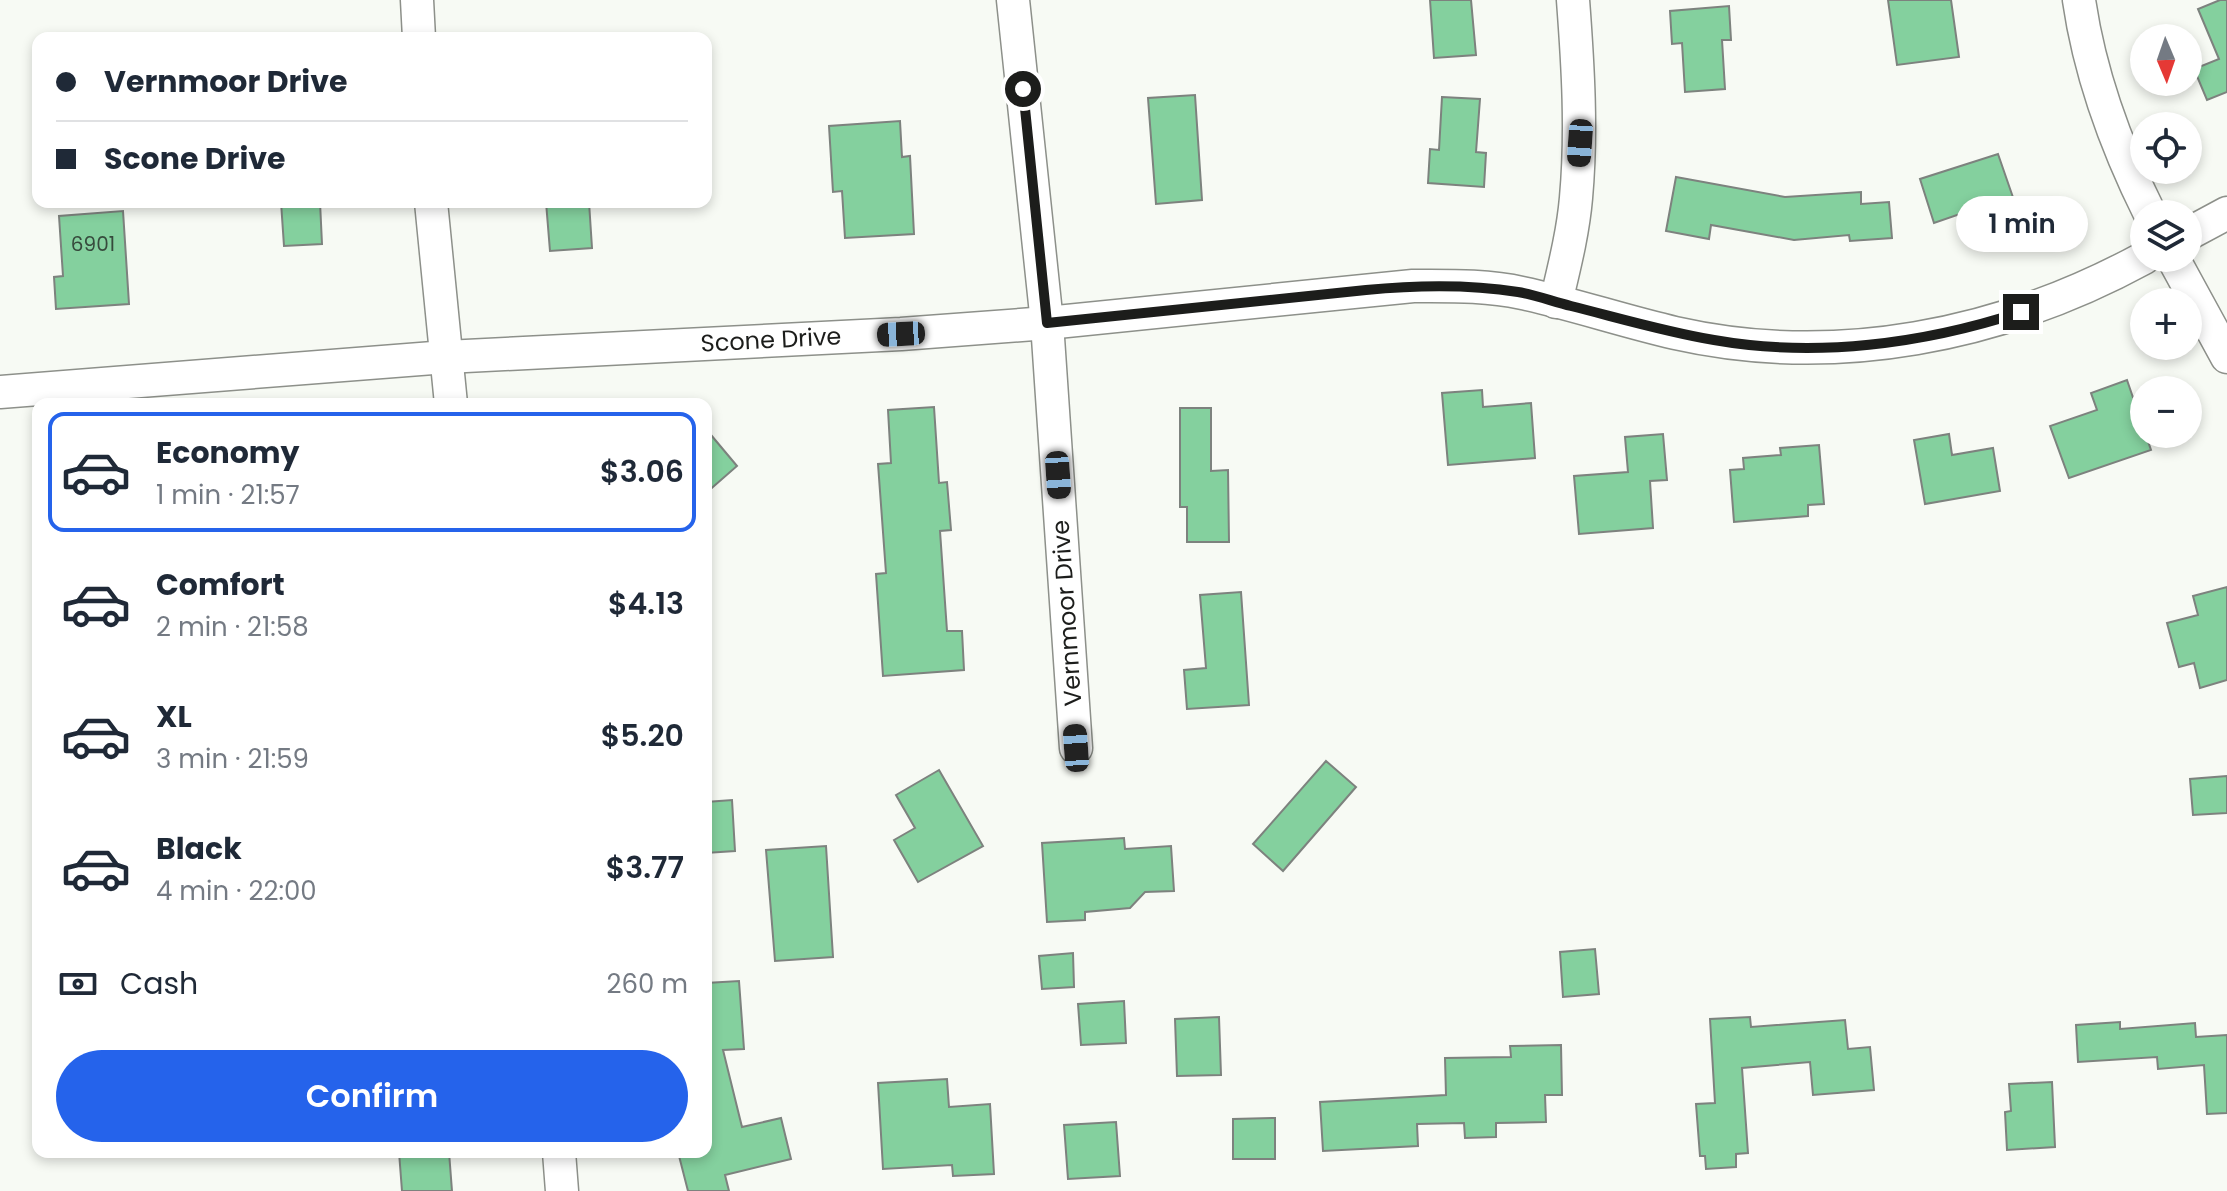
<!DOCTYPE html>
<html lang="en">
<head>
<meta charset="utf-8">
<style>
	:root { --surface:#fff; --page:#f6f6f7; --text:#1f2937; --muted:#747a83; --line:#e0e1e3; --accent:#2563eb }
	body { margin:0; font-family:Poppins,sans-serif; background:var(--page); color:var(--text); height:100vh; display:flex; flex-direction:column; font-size:30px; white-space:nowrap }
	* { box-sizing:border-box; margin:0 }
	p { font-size:26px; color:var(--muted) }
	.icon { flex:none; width:44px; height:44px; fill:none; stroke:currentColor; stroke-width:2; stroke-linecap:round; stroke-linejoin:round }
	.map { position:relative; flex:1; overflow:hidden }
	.drawer { position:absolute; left:32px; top:398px; width:680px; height:760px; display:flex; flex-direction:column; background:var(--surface); border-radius:16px; box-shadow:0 4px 12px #0003 }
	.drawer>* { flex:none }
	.guide { position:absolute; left:32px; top:32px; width:680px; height:176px; border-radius:16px; box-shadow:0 4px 12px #0003; display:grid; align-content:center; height:176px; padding:0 24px; background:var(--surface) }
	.needle { width:52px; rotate:178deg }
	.fabs { position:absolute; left:2130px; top:24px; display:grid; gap:16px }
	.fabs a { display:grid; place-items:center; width:72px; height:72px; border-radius:50%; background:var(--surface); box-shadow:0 4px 12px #0003; font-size:40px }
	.end { position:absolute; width:36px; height:36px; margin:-18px; border:10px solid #1c1d1b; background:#fff; box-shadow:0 0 0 4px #fff }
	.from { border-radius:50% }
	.bubble { position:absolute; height:56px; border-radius:28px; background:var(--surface); box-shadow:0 4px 12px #0003; font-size:26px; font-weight:600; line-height:56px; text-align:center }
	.car { position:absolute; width:24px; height:48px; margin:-24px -12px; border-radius:10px; box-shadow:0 0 6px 2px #0007; background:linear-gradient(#222 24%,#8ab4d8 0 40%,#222 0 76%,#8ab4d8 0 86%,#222 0) }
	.guide b { display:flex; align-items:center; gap:28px; height:76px; font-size:30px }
	.guide b+b { border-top:2px solid var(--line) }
	.guide i { width:20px; height:20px; background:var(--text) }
	ul { padding:14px 0 0; list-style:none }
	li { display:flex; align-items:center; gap:24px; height:120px; margin:0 16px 12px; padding:0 8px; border:4px solid transparent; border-radius:16px }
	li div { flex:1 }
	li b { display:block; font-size:30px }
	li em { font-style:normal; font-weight:600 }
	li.current { border-color:var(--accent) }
	li>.icon { width:72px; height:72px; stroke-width:1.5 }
	.pay { display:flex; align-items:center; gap:20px; height:88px; padding:0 24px; font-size:30px }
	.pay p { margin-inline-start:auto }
	.action { display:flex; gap:16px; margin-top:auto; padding:16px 24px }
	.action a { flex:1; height:92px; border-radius:48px; background:var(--accent); color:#fff; font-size:32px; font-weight:600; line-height:92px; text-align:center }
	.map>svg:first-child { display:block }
</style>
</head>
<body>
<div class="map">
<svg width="2227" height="1191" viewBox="0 0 2227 1191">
	<rect width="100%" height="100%" fill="#f7faf4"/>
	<g fill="#84d09e" stroke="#7d827e" stroke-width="2">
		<polygon points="1430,0 1471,0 1476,55 1434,58"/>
		<polygon points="1888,0 1951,0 1959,57 1897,65"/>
		<polygon points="2220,0 2227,0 2227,92 2207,100 2194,69 2219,59 2198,9"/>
		<polygon points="1729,6 1731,40 1722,40 1725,89 1685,92 1682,43 1672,44 1670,11"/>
		<polygon points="1195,95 1202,200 1156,204 1148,98"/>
		<polygon points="1442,97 1480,99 1476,152 1486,153 1484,187 1428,183 1430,149 1439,150"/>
		<polygon points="900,121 902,157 910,156 914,234 845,238 842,191 833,192 829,126"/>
		<polygon points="1998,154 2016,206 1986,216 1983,206 1934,223 1920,179"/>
		<polygon points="1676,177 1785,197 1861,192 1861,204 1889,202 1892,238 1850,241 1849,235 1794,240 1711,225 1709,239 1666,231"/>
		<polygon points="281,202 320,202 322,244 284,246"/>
		<polygon points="546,202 589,202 592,248 550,251"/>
		<polygon points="123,211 129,304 56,309 54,277 63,276 59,216"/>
		<polygon points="2127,380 2151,450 2069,478 2050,426 2097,410 2091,393"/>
		<polygon points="1482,390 1483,407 1531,403 1535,458 1448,465 1442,393"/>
		<polygon points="934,407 939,483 947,482 951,530 940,531 947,631 962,631 964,670 883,676 876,574 886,573 878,464 891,463 888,410"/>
		<polygon points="1180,408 1211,408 1211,471 1228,470 1229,542 1187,542 1187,507 1180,507"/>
		<polygon points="706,429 737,466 706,493"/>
		<polygon points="1663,434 1667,480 1650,481 1653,528 1579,534 1574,476 1628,472 1625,437"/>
		<polygon points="1949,434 1952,455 1993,448 2000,491 1925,504 1914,440"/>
		<polygon points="1819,445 1824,504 1808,505 1808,516 1734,522 1730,470 1744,469 1743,458 1781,455 1780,448"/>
		<polygon points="2227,587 2227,680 2200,688 2194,663 2179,667 2167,623 2198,615 2193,596"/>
		<polygon points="1241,592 1249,705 1187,709 1184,670 1206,668 1200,595"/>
		<polygon points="1326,761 1356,787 1283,871 1253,844"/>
		<polygon points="939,770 983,846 918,882 894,840 915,828 896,795"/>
		<polygon points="2227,776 2227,813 2193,815 2190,779"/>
		<polygon points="732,800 735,851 706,853 706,802"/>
		<polygon points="1124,838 1125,849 1171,846 1174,891 1145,892 1130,908 1085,912 1085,920 1047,922 1042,843"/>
		<polygon points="826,846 833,957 775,961 766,850"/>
		<polygon points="1595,949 1599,994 1563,997 1560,952"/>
		<polygon points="1073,953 1074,987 1042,989 1039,956"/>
		<polygon points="739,981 744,1049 723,1050 742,1127 781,1118 791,1159 725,1175 729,1191 688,1191 678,1152 706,1152 706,983"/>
		<polygon points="1124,1001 1126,1043 1081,1045 1078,1004"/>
		<polygon points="1219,1017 1221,1075 1177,1076 1175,1019"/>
		<polygon points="1750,1017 1751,1027 1845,1020 1848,1049 1870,1047 1874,1090 1813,1095 1810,1062 1742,1068 1748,1153 1736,1154 1736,1167 1706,1169 1705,1156 1700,1156 1696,1104 1715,1103 1710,1019"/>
		<polygon points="2120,1022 2120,1029 2195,1023 2196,1037 2227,1035 2227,1113 2207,1114 2204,1065 2158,1069 2157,1057 2078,1062 2076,1025"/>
		<polygon points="1561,1045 1562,1095 1545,1095 1546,1122 1496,1123 1496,1137 1465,1138 1464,1123 1417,1124 1418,1146 1323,1151 1320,1102 1446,1095 1445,1058 1511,1057 1510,1046"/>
		<polygon points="947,1079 949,1107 990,1104 994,1174 953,1176 952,1165 883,1169 878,1083"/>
		<polygon points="2052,1082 2055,1147 2007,1150 2005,1112 2011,1111 2009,1084"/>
		<polygon points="1275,1118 1275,1159 1233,1159 1233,1119"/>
		<polygon points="1116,1122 1120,1176 1068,1179 1064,1125"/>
		<polygon points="399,1152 449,1152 452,1191 402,1191"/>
	</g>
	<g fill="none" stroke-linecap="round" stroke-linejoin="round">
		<g stroke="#8d908a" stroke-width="35">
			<g id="minor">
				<polyline points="417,0 419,38"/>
				<polyline points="1013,0 1047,323 1076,748"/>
				<path d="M 2079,0 C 2090,76 2116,146 2150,214"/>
				<polyline points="431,202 451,404"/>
				<polyline points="2188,234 2227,213"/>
				<polyline points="2173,258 2227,357"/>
				<path d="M 1556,302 C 1564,268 1573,233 1576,198 C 1582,132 1578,66 1573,0"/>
				<path d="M 0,392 L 446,357 L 901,334 L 1047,323 L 1413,286 C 1449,286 1487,285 1522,293 C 1573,304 1623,321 1675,333 C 1835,369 2001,336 2144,258"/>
				<polyline points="559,1152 562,1191"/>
			</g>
		</g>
		<use href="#minor" stroke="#fff" stroke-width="32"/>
	</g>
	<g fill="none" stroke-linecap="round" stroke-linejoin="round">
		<path stroke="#1c1d1b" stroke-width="10" d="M 1023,89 L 1047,323 L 1366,290 C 1417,285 1468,284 1518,292 C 1536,295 1554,302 1571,306 C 1619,318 1666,332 1714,340 C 1816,358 1923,344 2021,312"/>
	</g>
	<g text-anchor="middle" stroke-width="8" stroke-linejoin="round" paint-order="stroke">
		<g font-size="20" fill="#364a3c">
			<text x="93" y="251">6901</text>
		</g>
		<g font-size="24" fill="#1c1d1b" stroke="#fff">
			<text transform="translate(771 340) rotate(-3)" y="8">Scone Drive</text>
			<text transform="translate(1067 613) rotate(-94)" y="8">Vernmoor Drive</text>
		</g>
	</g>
</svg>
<div class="fabs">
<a><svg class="needle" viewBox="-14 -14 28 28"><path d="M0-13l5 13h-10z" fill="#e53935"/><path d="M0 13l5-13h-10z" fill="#747a83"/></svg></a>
<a><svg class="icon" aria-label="locate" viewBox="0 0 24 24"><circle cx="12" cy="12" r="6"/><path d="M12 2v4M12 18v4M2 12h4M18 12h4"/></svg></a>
<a><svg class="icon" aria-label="layers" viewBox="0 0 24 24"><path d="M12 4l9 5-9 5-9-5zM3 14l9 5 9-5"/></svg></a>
<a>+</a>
<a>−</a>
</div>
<i class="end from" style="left:1023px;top:89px"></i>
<i class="end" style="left:2021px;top:312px"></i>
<div class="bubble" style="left:1956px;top:196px;width:132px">1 min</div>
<i class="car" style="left:1580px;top:143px;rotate:184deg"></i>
<i class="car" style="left:901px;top:334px;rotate:267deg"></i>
<i class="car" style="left:1058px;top:475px;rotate:176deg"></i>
<i class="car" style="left:1076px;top:748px;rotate:356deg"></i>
<div class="guide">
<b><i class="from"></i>Vernmoor Drive</b>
<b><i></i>Scone Drive</b>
</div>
<section class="drawer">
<ul>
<li class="current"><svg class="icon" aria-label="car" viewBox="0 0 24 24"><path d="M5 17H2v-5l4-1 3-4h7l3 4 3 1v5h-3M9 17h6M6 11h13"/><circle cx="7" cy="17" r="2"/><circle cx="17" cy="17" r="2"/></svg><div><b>Economy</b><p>1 min · 21:57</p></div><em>$3.06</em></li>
<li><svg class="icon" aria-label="car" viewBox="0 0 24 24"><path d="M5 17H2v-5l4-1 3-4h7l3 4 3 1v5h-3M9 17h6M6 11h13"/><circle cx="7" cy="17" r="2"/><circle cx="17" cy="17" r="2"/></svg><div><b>Comfort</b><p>2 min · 21:58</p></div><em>$4.13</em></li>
<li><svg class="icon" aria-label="car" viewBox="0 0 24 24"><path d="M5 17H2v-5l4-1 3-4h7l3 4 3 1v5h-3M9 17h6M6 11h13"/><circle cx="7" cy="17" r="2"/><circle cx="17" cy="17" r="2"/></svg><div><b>XL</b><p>3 min · 21:59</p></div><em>$5.20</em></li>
<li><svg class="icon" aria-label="car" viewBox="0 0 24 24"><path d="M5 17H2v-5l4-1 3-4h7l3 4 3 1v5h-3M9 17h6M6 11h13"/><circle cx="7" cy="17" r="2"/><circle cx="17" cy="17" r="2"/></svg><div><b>Black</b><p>4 min · 22:00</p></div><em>$3.77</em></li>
</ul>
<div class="pay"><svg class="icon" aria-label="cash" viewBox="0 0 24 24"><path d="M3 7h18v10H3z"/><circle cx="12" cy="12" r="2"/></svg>Cash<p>260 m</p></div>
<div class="action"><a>Confirm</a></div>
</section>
</div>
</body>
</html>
